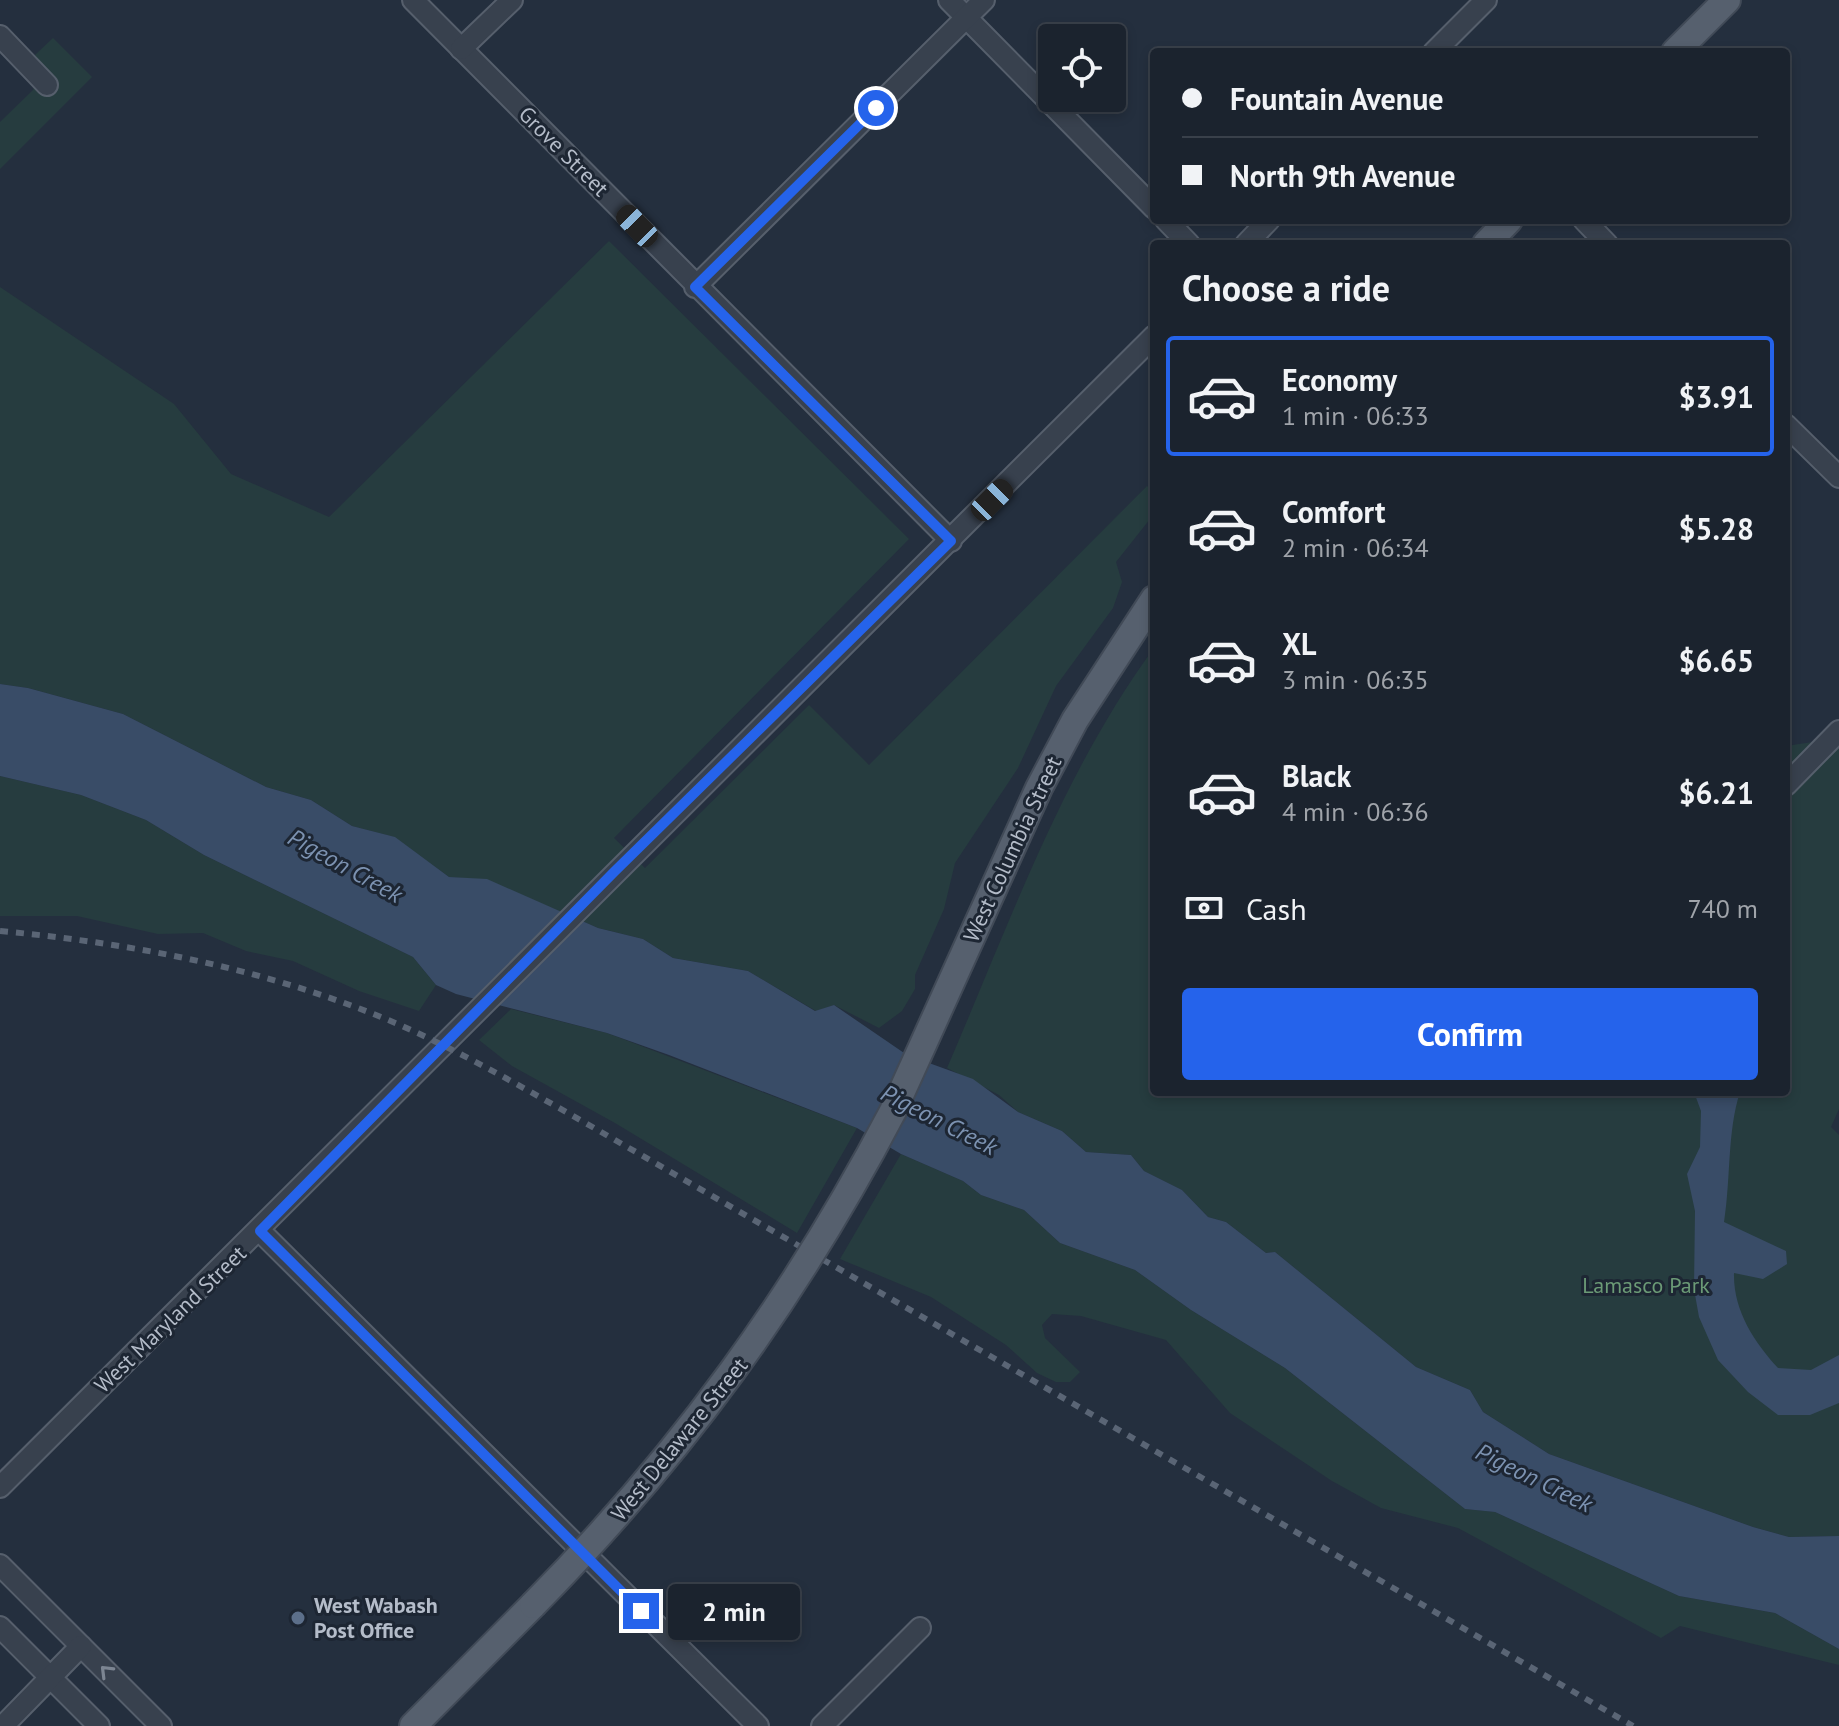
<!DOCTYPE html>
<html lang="en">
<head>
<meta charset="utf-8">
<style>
	:root { --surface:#1b232e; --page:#282f3a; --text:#f1f3f6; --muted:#a0a4aa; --line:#39404a; --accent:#2563eb }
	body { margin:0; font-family:"PT Sans",sans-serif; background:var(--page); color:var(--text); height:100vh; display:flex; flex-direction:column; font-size:30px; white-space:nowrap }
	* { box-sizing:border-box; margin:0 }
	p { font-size:26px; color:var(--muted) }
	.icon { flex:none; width:44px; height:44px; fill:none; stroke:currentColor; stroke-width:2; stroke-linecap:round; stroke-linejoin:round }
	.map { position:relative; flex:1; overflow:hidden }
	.details { position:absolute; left:1150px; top:240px; width:640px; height:856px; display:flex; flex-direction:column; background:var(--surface); border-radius:8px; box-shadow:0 4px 12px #0003,0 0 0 2px var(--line) }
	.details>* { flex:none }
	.hud { position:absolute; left:1150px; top:48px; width:640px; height:176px; border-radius:8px; box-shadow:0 4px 12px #0003,0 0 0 2px var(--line); display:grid; align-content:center; height:176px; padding:0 32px; background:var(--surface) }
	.fabs { position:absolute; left:1038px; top:24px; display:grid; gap:16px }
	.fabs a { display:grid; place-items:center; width:88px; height:88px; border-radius:8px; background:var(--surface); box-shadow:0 4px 12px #0003,0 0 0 2px var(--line); font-size:40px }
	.end { position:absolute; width:36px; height:36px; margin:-18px; border:10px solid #2563eb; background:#fff; box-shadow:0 0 0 4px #fff }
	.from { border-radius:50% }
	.bubble { position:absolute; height:56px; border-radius:8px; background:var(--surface); box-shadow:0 4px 12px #0003,0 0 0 2px var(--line); font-size:26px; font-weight:700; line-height:56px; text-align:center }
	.car { position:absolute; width:24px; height:48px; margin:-24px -12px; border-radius:10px; box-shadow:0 0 6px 2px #0007; background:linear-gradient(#222 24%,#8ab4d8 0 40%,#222 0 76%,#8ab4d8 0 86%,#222 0) }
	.hud b { display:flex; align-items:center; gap:28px; height:76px; font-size:30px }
	.hud b+b { border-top:2px solid var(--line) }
	.hud i { width:20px; height:20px; background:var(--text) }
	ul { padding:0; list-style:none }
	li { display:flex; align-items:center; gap:24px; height:120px; margin:0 16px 12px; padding:0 16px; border:4px solid transparent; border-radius:8px }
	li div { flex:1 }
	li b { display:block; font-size:30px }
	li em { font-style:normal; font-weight:700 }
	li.current { border-color:var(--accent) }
	li>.icon { width:72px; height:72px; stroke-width:1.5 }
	h2 { padding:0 32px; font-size:36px; line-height:96px }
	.pay { display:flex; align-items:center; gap:20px; height:88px; padding:0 32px; font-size:30px }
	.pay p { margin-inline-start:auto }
	.action { display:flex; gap:16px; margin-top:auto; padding:16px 32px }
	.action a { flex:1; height:92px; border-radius:8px; background:var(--accent); color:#fff; font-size:32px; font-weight:700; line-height:92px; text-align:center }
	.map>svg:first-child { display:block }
</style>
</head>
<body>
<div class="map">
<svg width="1839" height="1726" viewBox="0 0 1839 1726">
	<rect width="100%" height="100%" fill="#242f3e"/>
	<g fill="#263c3f">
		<polygon points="53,38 92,77 0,169 0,122 33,90 41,72 35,55"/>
		<polygon points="609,241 909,539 614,838 645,868 809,705 869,765 1147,486 1154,493 1154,514 1116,562 1122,582 1113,608 1056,686 1018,768 955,863 944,909 915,975 915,989 902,1011 879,1028 834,1005 816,1011 748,971 673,958 643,939 598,928 487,880 449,877 394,837 352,826 311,800 266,787 123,714 28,688 0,684 0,287 174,404 231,474 329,517"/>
		<path d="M 1154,648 L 1154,1092 L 1786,1092 L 1786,746 L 1839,738 L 1839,1109 L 1831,1127 L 1839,1135 L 1839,1536 L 1789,1537 L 1753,1527 L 1549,1454 L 1483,1412 L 1470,1390 L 1416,1367 L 1275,1252 L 1266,1253 L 1226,1222 L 1208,1217 L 1182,1190 L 1144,1171 L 1131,1155 L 1086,1152 L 1062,1131 L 1018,1112 L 999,1095 L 947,1068 C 1009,925 1061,775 1154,648 Z"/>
		<polygon points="0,776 81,795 146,820 204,855 413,957 436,985 419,1011 359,991 293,961 246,951 203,933 158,934 77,916 0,916"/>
		<polygon points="511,1009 607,1033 857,1128 797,1233 615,1123 512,1066 479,1040"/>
		<polygon points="901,1154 963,1181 981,1195 1024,1210 1060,1243 1135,1270 1191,1310 1285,1368 1465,1509 1495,1512 1679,1596 1775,1613 1839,1649 1839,1665 1680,1626 1661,1638 1458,1528 1381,1508 1332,1481 1230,1413 1166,1340 1081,1316 1052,1314 1042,1325 1045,1338 1080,1372 1070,1382 1056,1382 1037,1373 1006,1345 931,1297 840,1259"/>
	</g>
	<g fill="#394c67">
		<polygon points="0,684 28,688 123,714 266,787 311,800 352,826 395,837 449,877 487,879 598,928 643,939 673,958 748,971 815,1011 834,1005 907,1055 973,1079 1018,1112 1062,1131 1086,1152 1131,1155 1144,1171 1182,1190 1208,1217 1226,1222 1266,1253 1275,1252 1416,1367 1470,1390 1483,1412 1549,1454 1753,1527 1789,1537 1839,1536 1839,1649 1775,1613 1679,1596 1495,1512 1465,1509 1285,1368 1191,1310 1135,1270 1060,1243 1024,1210 981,1195 963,1181 901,1154 857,1128 669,1055 607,1033 456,994 436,985 413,957 204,855 146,820 81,795 0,776"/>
		<path d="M 1694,1092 L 1740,1092 C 1727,1132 1731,1178 1724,1222 L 1786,1251 L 1787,1264 L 1763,1279 L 1734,1273 C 1733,1310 1754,1342 1778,1368 L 1811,1370 L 1839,1355 L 1839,1403 L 1810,1415 L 1778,1415 L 1748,1392 L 1718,1360 L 1699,1317 L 1694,1289 L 1695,1211 L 1687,1174 L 1700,1147 L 1701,1111 Z"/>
	</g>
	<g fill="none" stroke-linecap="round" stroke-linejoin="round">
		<g stroke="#565f6c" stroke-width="24">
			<g id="minor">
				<polyline points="413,0 951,541"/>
				<polyline points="949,0 1154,208"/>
				<polyline points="0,36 47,85"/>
				<polyline points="461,49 512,0"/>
				<polyline points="1434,52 1486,0"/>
				<polyline points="1166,220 1189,244"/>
				<polyline points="1584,220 1607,244"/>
				<polyline points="1246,244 1269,220"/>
				<polyline points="695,287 984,0"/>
				<polyline points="1786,425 1839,477"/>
				<polyline points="1786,785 1839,731"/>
				<polyline points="260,1231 758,1726"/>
				<polyline points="0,1487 1154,336"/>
				<polyline points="0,1565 161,1726"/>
				<polyline points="0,1627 99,1726"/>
				<polyline points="3,1726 81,1646"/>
				<polyline points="822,1726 920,1628"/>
			</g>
		</g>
		<g stroke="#414a57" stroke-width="30">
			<g id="major">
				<polyline points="1675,52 1727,0"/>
				<polyline points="1486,244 1509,220"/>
				<polyline points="893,1111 1039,788 1075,720 1154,599"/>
				<polyline points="413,1726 533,1605"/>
			</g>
		</g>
		<use href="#minor" stroke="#38414e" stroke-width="20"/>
		<use href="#major" stroke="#56606e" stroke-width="26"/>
		<path stroke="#5a6575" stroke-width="6" stroke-dasharray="8 8" stroke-linecap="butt" d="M 0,931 C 138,944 272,970 400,1025 C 463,1053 522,1087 582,1121 L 1633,1726"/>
		<g stroke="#414a57" stroke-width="30" stroke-linecap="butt">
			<path id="major-bridge" d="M 533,1605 C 681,1455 795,1298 893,1111"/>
		</g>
		<use href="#major-bridge" stroke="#56606e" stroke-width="26"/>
	</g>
	<defs><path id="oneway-chevron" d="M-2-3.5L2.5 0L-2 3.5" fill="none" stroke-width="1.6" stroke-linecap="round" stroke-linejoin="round" transform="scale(2)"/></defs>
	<use stroke="#7c8592" href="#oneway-chevron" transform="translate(106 1671) rotate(-135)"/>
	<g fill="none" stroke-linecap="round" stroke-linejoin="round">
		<polyline stroke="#2563eb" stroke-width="10" points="641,1611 260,1231 614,872 951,541 695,287 876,108"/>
	</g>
	<circle fill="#5c6f8a" stroke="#1d2633" stroke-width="3" cx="298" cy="1618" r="8"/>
	<g text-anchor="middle" stroke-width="6" stroke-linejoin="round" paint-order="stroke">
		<g font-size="22" fill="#b4bcc9" stroke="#1d2633">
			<text transform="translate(564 151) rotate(45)" y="8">Grove Street</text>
			<text transform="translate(1012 849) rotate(-65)" y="8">West Columbia Street</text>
			<text transform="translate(170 1319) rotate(-44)" y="8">West Maryland Street</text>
			<text transform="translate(679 1439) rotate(-51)" y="8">West Delaware Street</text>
		</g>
		<g font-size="22" fill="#6b9a76" stroke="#1d2633">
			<text x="1646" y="1293">Lamasco Park</text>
		</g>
		<g font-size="22" font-weight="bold" fill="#b4bcc9" stroke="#1d2633" text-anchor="start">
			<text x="314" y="1613">West Wabash<tspan x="314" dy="25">Post Office</tspan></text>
		</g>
		<g font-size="24" font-style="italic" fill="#7c92b1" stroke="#1d2633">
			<text transform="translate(345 866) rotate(29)" y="8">Pigeon Creek</text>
			<text transform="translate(939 1120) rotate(27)" y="8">Pigeon Creek</text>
			<text transform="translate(1534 1478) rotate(26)" y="8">Pigeon Creek</text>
		</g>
	</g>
</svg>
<div class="fabs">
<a><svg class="icon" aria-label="locate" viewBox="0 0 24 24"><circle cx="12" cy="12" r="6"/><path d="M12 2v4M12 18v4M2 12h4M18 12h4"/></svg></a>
</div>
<i class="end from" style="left:876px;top:108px"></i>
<i class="end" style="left:641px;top:1611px"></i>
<div class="bubble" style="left:668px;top:1584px;width:132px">2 min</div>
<i class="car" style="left:637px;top:226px;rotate:316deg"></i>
<i class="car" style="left:992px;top:500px;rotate:45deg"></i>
<div class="hud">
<b><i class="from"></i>Fountain Avenue</b>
<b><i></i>North 9th Avenue</b>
</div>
<section class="details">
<h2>Choose a ride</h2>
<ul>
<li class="current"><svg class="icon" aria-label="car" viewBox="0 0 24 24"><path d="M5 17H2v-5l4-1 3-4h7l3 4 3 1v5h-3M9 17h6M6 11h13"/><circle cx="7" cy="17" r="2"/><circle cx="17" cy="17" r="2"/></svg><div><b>Economy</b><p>1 min · 06:33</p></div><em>$3.91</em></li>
<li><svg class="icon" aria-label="car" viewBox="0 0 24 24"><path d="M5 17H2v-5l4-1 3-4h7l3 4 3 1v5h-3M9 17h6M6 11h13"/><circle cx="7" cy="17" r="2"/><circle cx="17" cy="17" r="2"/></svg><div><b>Comfort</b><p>2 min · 06:34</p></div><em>$5.28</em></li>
<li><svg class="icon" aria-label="car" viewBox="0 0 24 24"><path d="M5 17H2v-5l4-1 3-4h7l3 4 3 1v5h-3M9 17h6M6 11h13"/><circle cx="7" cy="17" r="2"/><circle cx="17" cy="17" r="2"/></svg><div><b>XL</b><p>3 min · 06:35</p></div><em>$6.65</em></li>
<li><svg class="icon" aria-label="car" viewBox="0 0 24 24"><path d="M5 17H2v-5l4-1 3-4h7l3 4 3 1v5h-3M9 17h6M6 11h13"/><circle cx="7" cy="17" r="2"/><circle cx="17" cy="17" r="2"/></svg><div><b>Black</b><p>4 min · 06:36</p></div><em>$6.21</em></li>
</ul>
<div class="pay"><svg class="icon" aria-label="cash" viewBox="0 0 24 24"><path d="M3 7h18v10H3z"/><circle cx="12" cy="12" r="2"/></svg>Cash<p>740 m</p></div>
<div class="action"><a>Confirm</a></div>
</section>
</div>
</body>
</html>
